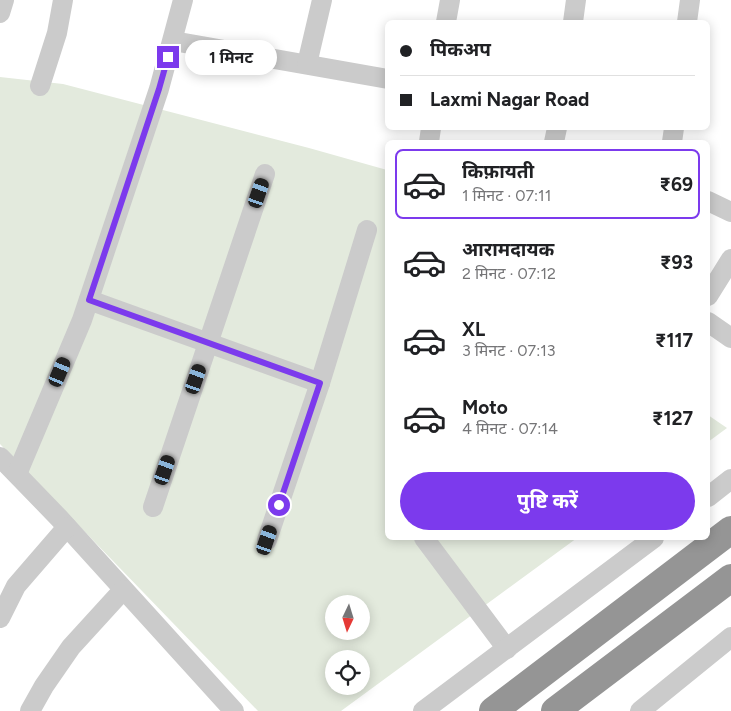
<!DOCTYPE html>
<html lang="hi">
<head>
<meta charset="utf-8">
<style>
	:root { --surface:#fff; --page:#f6f6f6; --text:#202124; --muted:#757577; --line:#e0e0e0; --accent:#7c3aed }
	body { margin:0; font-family:Figtree,"Noto Sans Devanagari",sans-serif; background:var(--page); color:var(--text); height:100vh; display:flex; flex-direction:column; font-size:19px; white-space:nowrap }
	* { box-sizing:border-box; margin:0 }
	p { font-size:16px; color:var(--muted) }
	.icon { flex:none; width:28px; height:28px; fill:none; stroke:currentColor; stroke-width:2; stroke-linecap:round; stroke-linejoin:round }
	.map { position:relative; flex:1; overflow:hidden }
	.side { position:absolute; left:385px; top:140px; width:325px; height:400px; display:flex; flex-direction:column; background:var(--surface); border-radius:8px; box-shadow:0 2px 12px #0003 }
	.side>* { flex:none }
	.guide { position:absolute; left:385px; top:20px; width:325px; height:110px; border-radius:8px; box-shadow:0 2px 12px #0003; display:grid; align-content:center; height:110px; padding:0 15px; background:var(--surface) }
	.needle { width:32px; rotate:184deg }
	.fabs { position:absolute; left:325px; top:595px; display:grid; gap:10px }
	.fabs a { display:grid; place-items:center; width:45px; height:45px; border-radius:50%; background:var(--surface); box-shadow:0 2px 12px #0003; font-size:25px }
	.end { position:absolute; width:22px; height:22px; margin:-11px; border:6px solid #7c3aed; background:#fff; box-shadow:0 0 0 2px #fff }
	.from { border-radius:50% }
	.bubble { position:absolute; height:35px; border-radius:18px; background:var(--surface); box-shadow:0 2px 12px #0003; font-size:16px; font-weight:700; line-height:35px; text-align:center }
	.car { position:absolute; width:15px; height:30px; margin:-15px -8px; border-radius:6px; box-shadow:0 0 4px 1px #0007; background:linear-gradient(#222 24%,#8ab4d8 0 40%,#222 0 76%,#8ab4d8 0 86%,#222 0) }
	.guide b { display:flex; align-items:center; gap:18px; height:48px; font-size:19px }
	.guide b+b { border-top:1px solid var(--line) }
	.guide i { width:12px; height:12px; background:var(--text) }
	ul { padding:9px 0 0; list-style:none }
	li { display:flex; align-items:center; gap:15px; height:70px; margin:0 10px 8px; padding:0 5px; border:2px solid transparent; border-radius:8px }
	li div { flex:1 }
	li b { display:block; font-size:19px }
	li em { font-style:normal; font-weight:700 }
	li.active { border-color:var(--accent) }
	li>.icon { width:45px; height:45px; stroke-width:1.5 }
	.primary-button { display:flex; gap:10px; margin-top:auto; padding:10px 15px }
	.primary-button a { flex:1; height:58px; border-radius:30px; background:var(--accent); color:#fff; font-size:20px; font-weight:700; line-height:58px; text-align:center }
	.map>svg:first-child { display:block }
</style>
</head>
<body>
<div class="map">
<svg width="731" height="711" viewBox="0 0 731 711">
	<rect width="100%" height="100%" fill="#fff"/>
	<g fill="#e3eadd" fill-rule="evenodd">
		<path d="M 0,77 L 63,84 L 309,148 L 387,170 L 388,538 L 577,538 L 341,711 L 258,711 L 0,444 ZM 334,604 L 361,604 L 361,631 L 334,631 ZM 334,659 L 361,659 L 361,686 L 334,686 Z"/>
		<polygon points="708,415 727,428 708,442"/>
	</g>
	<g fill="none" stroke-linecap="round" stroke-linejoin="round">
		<g stroke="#cbcbcb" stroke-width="20">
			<polyline points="0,13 4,0"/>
			<polyline points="446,22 450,0"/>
			<polyline points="573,22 576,0"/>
			<polyline points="687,22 690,0"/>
			<polyline points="173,41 388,79"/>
			<polyline points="307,64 322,0"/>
			<polyline points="40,86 57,33 63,0"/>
			<polyline points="429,142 431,128"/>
			<polyline points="554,142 557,128"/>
			<polyline points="672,142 674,128"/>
			<polyline points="708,201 731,212"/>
			<polyline points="708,296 731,259"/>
			<polyline points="89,300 320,383"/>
			<polyline points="708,322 731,338"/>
			<polyline points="0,457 59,518 234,711"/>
			<polyline points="17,474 82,320 159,89 183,0"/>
			<polyline points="708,497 731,479"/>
			<polyline points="153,507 265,174"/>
			<polyline points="424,538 507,649"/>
			<polyline points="267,540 320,383 367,230"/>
			<polyline points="0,618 16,586 67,527"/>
			<polyline points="30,711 44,686 71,647 123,590"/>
			<polyline points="423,711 654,538"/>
			<polyline points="640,711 731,637"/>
		</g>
		<g stroke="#959595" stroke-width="28">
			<polyline points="493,711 731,530"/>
			<polyline points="555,711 731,578"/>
		</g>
	</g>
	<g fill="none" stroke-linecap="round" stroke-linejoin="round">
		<polyline stroke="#7c3aed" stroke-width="6" points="168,57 159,89 89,300 320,383 279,505"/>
	</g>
</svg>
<div class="fabs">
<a><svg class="needle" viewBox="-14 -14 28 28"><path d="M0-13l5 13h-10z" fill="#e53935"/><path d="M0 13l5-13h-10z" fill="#757577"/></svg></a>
<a><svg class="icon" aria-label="locate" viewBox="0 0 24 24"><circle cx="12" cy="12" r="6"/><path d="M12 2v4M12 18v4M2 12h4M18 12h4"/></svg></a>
</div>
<i class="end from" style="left:279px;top:505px"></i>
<i class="end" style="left:168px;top:57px"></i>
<div class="bubble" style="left:185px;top:40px;width:92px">1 मिनट</div>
<i class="car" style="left:259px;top:193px;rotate:19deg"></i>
<i class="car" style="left:60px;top:372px;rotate:23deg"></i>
<i class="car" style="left:196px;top:379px;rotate:19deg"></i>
<i class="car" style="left:165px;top:470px;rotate:19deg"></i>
<i class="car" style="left:267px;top:540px;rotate:19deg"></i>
<div class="guide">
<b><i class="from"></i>पिकअप</b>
<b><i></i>Laxmi Nagar Road</b>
</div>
<section class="side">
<ul>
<li class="active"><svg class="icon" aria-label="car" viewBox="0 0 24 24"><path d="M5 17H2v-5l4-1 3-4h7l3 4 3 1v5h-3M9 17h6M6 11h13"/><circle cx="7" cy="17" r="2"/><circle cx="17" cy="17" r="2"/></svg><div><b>किफ़ायती</b><p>1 मिनट · 07:11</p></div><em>₹69</em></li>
<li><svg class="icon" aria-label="car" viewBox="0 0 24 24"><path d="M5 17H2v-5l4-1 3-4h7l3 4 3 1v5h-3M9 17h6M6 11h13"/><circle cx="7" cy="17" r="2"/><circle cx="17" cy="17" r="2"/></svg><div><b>आरामदायक</b><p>2 मिनट · 07:12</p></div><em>₹93</em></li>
<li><svg class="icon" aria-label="car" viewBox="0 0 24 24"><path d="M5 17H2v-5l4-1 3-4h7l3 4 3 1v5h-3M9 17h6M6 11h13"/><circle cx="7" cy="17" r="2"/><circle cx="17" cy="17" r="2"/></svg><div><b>XL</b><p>3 मिनट · 07:13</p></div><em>₹117</em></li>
<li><svg class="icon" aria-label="car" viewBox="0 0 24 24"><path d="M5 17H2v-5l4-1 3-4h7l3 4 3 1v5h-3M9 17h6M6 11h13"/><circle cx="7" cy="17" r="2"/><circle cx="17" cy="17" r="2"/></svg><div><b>Moto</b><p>4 मिनट · 07:14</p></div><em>₹127</em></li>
</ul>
<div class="primary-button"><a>पुष्टि करें</a></div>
</section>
</div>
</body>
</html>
